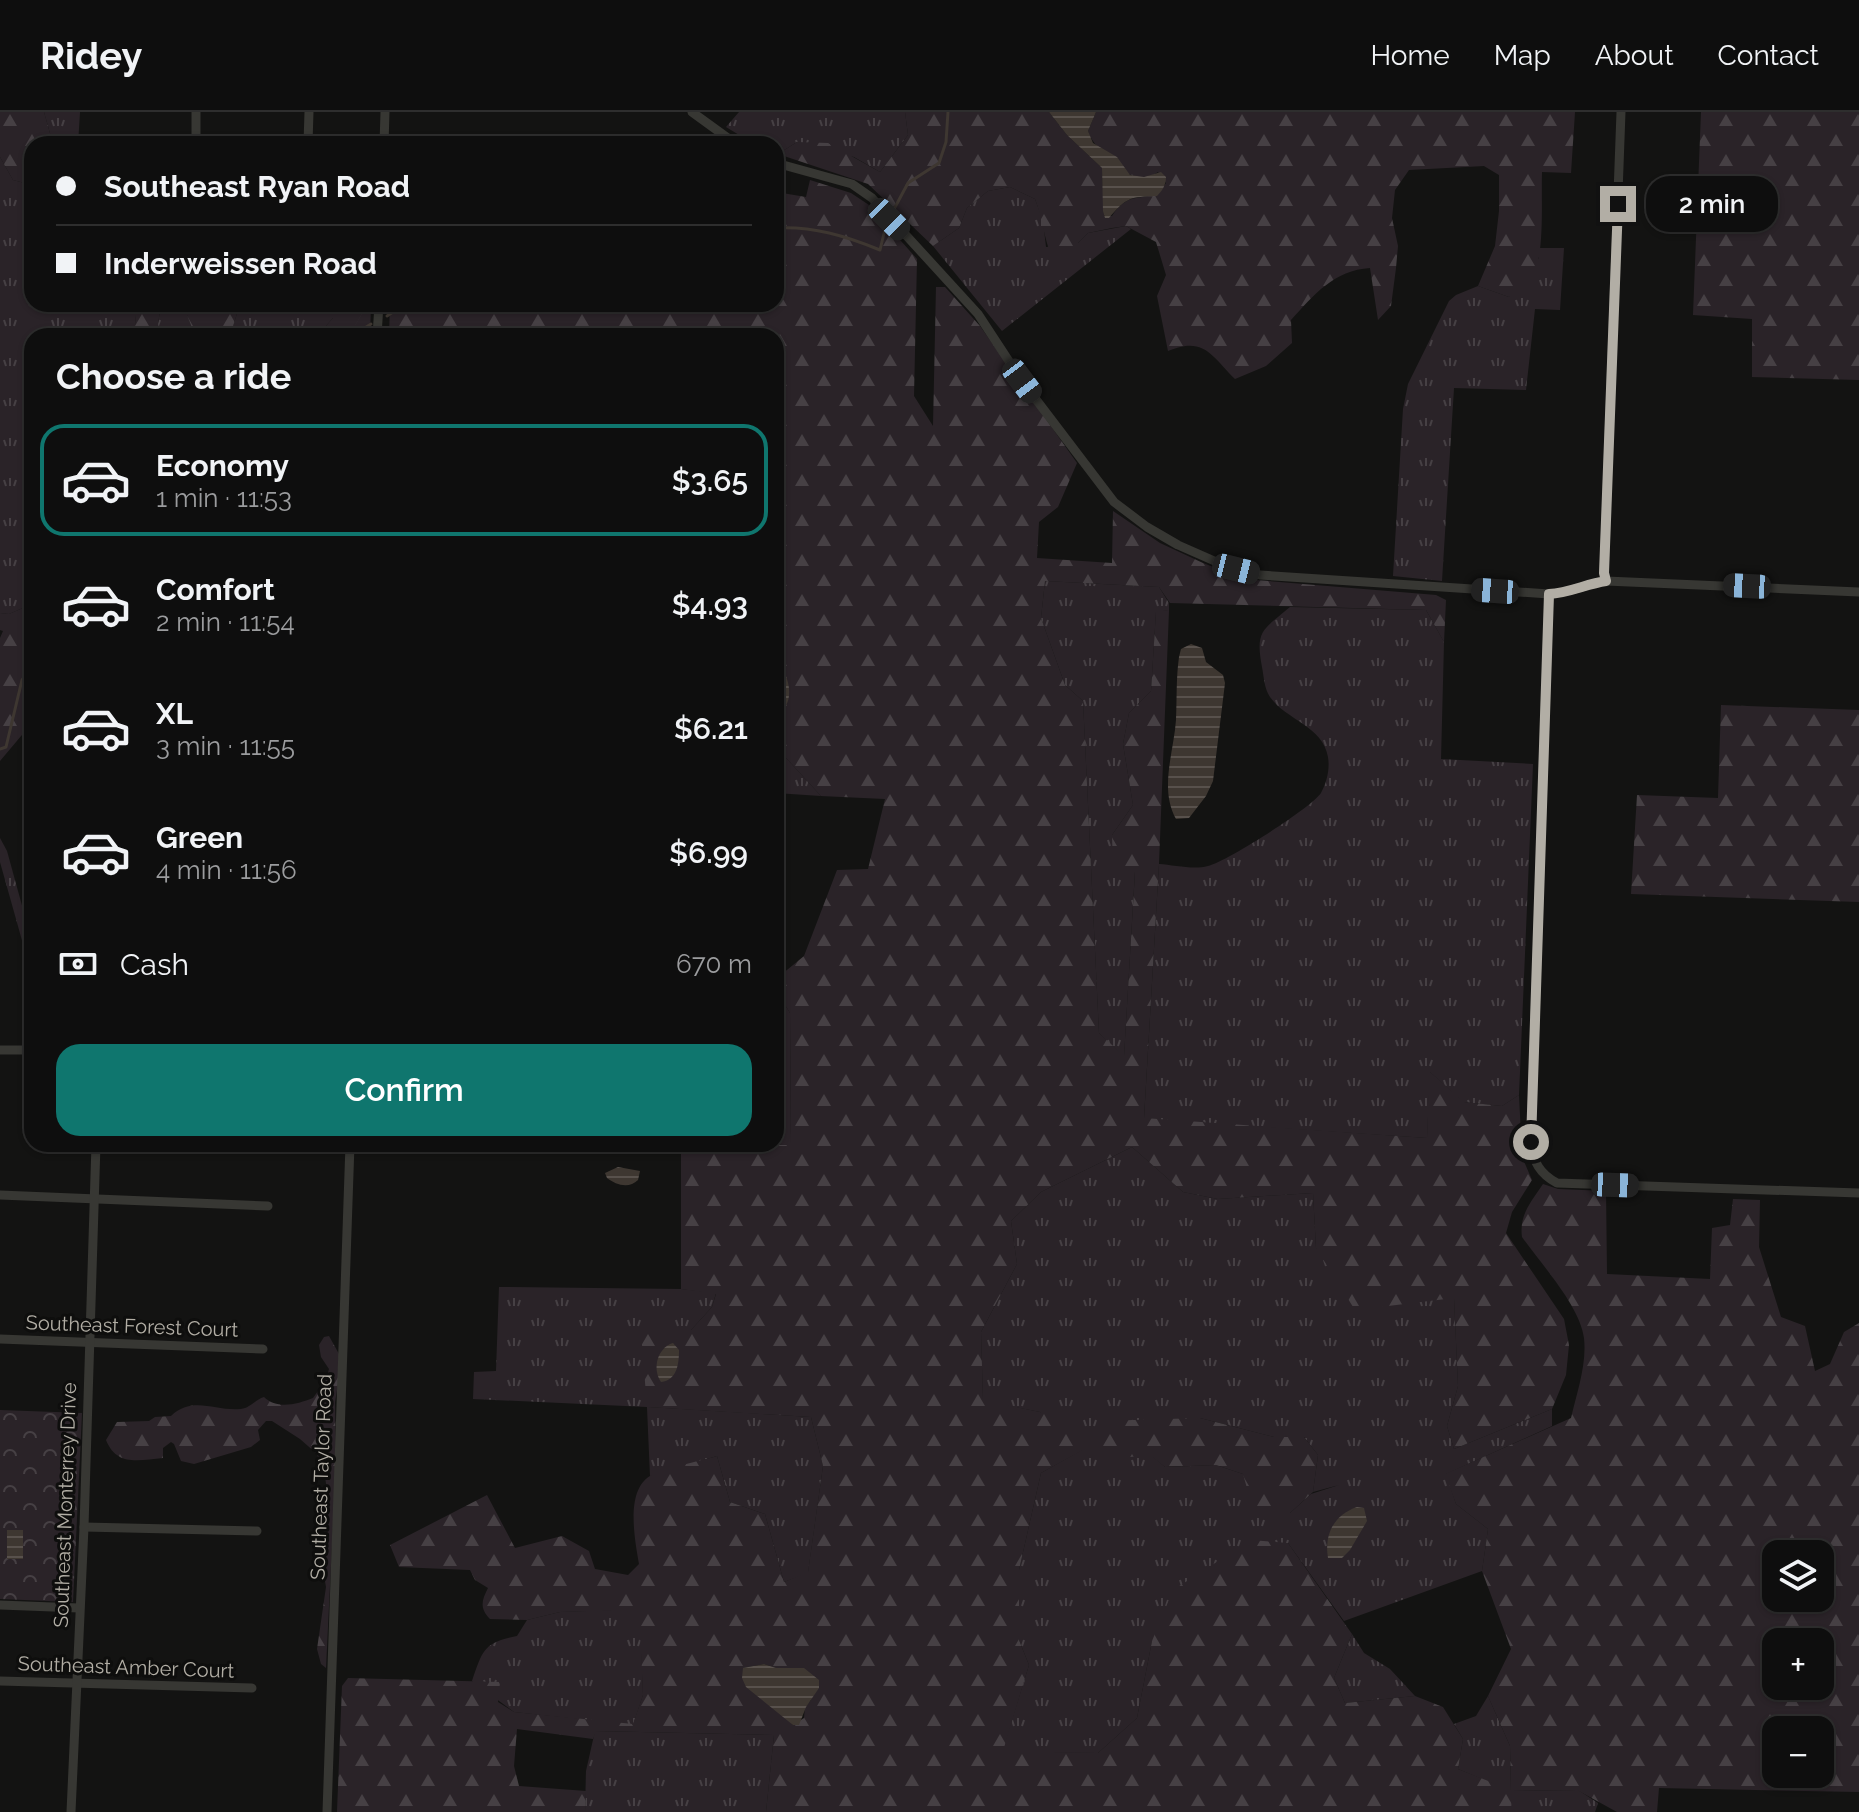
<!DOCTYPE html>
<html lang="en">
<head>
<meta charset="utf-8">
<style>
	:root { --surface:#0e0e0e; --page:#171717; --text:#f1f3f6; --muted:#9b9c9e; --line:#2e2e2e; --accent:#0f766e }
	body { margin:0; font-family:Raleway,sans-serif; background:var(--page); color:var(--text); height:100vh; display:flex; flex-direction:column; font-size:30px; white-space:nowrap }
	* { box-sizing:border-box; margin:0 }
	p { font-size:26px; color:var(--muted) }
	.icon { flex:none; width:44px; height:44px; fill:none; stroke:currentColor; stroke-width:2; stroke-linecap:round; stroke-linejoin:round }
	.map { position:relative; flex:1; overflow:hidden }
	.side { position:absolute; left:24px; top:216px; width:760px; height:824px; display:flex; flex-direction:column; background:var(--surface); border-radius:24px; box-shadow:0 2px 6px #0004,0 0 0 2px var(--line) }
	.side>* { flex:none }
	.top-card { position:absolute; left:24px; top:24px; width:760px; height:176px; border-radius:24px; box-shadow:0 2px 6px #0004,0 0 0 2px var(--line); display:grid; align-content:center; height:176px; padding:0 32px; background:var(--surface) }
	.controls { position:absolute; left:1762px; top:1428px; display:grid; gap:16px }
	.controls a { display:grid; place-items:center; width:72px; height:72px; border-radius:16px; background:var(--surface); box-shadow:0 2px 6px #0004,0 0 0 2px var(--line); font-size:40px }
	.end { position:absolute; width:36px; height:36px; margin:-18px; border:10px solid #b2aea5; background:#111; box-shadow:0 0 0 4px #111 }
	.from { border-radius:50% }
	.bubble { position:absolute; height:56px; border-radius:24px; background:var(--surface); box-shadow:0 2px 6px #0004,0 0 0 2px var(--line); font-size:26px; font-weight:600; line-height:56px; text-align:center }
	.car { position:absolute; width:24px; height:48px; margin:-24px -12px; border-radius:10px; box-shadow:0 0 6px 2px #0007; background:linear-gradient(#222 24%,#8ab4d8 0 40%,#222 0 76%,#8ab4d8 0 86%,#222 0) }
	.top-card b { display:flex; align-items:center; gap:28px; height:76px; font-size:30px }
	.top-card b+b { border-top:2px solid var(--line) }
	.top-card i { width:20px; height:20px; background:var(--text) }
	ul { padding:0; list-style:none }
	li { display:flex; align-items:center; gap:24px; height:112px; margin:0 16px 12px; padding:0 16px; border:4px solid transparent; border-radius:24px }
	li div { flex:1 }
	li b { display:block; font-size:30px }
	li em { font-style:normal; font-weight:600 }
	li.on { border-color:var(--accent) }
	li>.icon { width:72px; height:72px; stroke-width:1.5 }
	h2 { padding:0 32px; font-size:36px; line-height:96px }
	.pay { display:flex; align-items:center; gap:20px; height:88px; padding:0 32px; font-size:30px }
	.pay p { margin-inline-start:auto }
	.action { display:flex; gap:16px; margin-top:auto; padding:16px 32px }
	.action a { flex:1; height:92px; border-radius:24px; background:var(--accent); color:#fff; font-size:32px; font-weight:600; line-height:92px; text-align:center }
	header { display:flex; align-items:center; gap:48px; box-sizing:border-box; height:112px; padding:0 40px; background:var(--surface); border-bottom:2px solid var(--line) }
	header strong { font-size:38px }
	nav { display:flex; gap:44px; margin-inline-start:auto; font-size:28px }
	.map>svg:first-child { display:block }
</style>
</head>
<body>
<header>
<strong>Ridey</strong>
<nav><a>Home</a><a>Map</a><a>About</a><a>Contact</a></nav>
</header>
<div class="map">
<svg width="1859" height="1700" viewBox="0 0 1859 1700">
	<defs>
		<pattern id="grass-tufts" width="24" height="20" patternUnits="userSpaceOnUse" patternTransform="scale(2)"><rect width="24" height="20" fill="#2a2328"/><path d="M3 7l-1-3M5 7V3M7 7l1-3M15 17l-1-3M17 17v-4M19 17l1-3" fill="none" stroke="#464044"/></pattern>
		<pattern id="forest-firs" width="22" height="20" patternUnits="userSpaceOnUse" patternTransform="scale(2)"><rect width="22" height="20" fill="#2a2328"/><path d="M5 1l3.5 6h-7zM16 11l3.5 6h-7z" fill="#464044"/></pattern>
		<pattern id="park-crowns" width="20" height="18" patternUnits="userSpaceOnUse" patternTransform="scale(2)"><rect width="20" height="18" fill="#2a2328"/><path d="M2 6a3 3 0 1 1 6 0M12 15a3 3 0 1 1 6 0" fill="none" stroke="#464044"/></pattern>
		<pattern id="water-rules" width="6" height="5" patternUnits="userSpaceOnUse" patternTransform="scale(2)"><rect width="6" height="5" fill="#3e3731"/><path d="M0 2.5h6" fill="none" stroke="#58514c"/></pattern>
	</defs>
	<rect width="100%" height="100%" fill="#131312"/>
	<g fill="url(#grass-tufts)" fill-rule="evenodd">
		<polygon points="44,0 80,0 78,32 53,32"/>
		<polygon points="739,0 905,0 908,23 880,60 854,45 797,30 778,42 776,41 776,32 754,32 726,15"/>
		<polygon points="0,45 13,68 32,73 32,192 137,192 134,224 32,224 32,492 9,502 0,501"/>
		<polygon points="1010,75 1035,87 1043,109 1046,135 1078,131 1088,121 1126,114 1131,117 1002,219 933,134 959,116 967,96 988,79"/>
		<polygon points="1539,136 1564,136 1560,198 1535,197 1526,278 1454,276 1442,469 1393,464 1403,297 1408,272 1449,189 1456,183 1478,174 1509,185 1539,146"/>
		<polygon points="161,192 187,192 187,203 195,224 159,224 158,212"/>
		<path d="M 240,192 L 371,192 L 370,224 L 346,224 L 333,206 L 317,224 C 289,219 259,224 230,224 Z"/>
		<polygon points="1045,469 1159,475 1169,491 1169,498 1156,500 1151,579 1129,601 1123,632 1133,693 1112,723 1135,759 1124,945 1099,921 1083,589 1065,573 1041,506"/>
		<path d="M 1290,495 L 1426,498 L 1444,530 L 1441,647 L 1533,652 L 1519,983 L 1502,994 L 1463,990 L 1430,960 L 1427,1026 L 1144,1007 L 1159,752 C 1173,753 1194,758 1208,754 C 1226,750 1311,696 1321,681 C 1327,670 1330,657 1328,645 C 1323,614 1286,608 1270,585 C 1264,576 1264,565 1262,555 C 1255,518 1263,518 1290,495 Z"/>
		<polygon points="776,635 821,684 776,681"/>
		<polygon points="0,726 7,739 32,830 32,864 0,750"/>
		<polygon points="776,878 790,901 791,1033 641,1032 776,1032"/>
		<path d="M 1132,1035 L 1183,1080 L 1218,1087 L 1313,1081 L 1316,1136 L 1420,1188 L 1454,1185 L 1458,1274 L 1447,1314 L 1454,1337 L 1552,1297 L 1552,1314 L 1446,1362 L 1456,1392 L 1488,1417 L 1482,1459 L 1344,1509 L 1288,1431 L 1152,1529 L 1137,1606 L 1098,1641 L 1002,1640 L 1029,1553 L 1019,1528 L 1019,1458 L 1041,1361 L 1082,1338 L 1040,1300 L 983,1289 L 981,1220 L 1017,1152 L 1011,1109 L 1041,1080 ZM 1200,1306 L 1274,1325 L 1304,1325 L 1318,1343 L 1313,1380 L 1339,1373 L 1311,1382 L 1290,1401 L 1243,1362 L 1216,1353 L 1165,1355 L 1151,1343 Z"/>
		<polygon points="499,1175 681,1177 716,1181 712,1195 691,1218 648,1295 811,1305 823,1354 808,1461 784,1470 765,1402 730,1390 717,1344 650,1364 647,1295 473,1287 474,1260 496,1259"/>
		<path d="M 640,1497 L 643,1583 L 633,1613 L 514,1600 L 472,1569 C 483,1538 483,1531 517,1524 L 527,1508 L 560,1500 Z"/>
		<polygon points="1352,1522 1364,1541 1390,1557 1415,1584 1345,1591 1334,1566"/>
		<polygon points="1488,1584 1510,1634 1511,1679 1578,1678 1598,1691 1595,1700 1511,1700 1511,1679 1458,1657 1463,1627 1454,1612 1476,1604"/>
		<polygon points="595,1619 774,1623 766,1700 585,1700 586,1659"/>
	</g>
	<g fill="url(#forest-firs)" fill-rule="evenodd">
		<polygon points="0,0 44,0 53,32 32,32 32,73 13,68 0,45"/>
		<path d="M 905,0 L 1049,0 L 1067,23 L 1102,56 L 1104,104 L 1112,104 C 1128,80 1138,89 1159,81 L 1166,71 L 1158,60 C 1152,64 1146,66 1139,66 C 1126,65 1090,32 1088,19 L 1096,0 L 1575,0 L 1571,61 L 1542,60 C 1541,86 1545,143 1533,164 C 1527,174 1518,179 1509,185 L 1478,174 L 1495,134 L 1499,99 L 1499,63 L 1484,54 L 1409,58 L 1395,78 L 1392,106 L 1398,134 L 1396,156 L 1391,194 L 1378,208 L 1370,156 C 1334,158 1314,183 1291,208 L 1292,231 L 1266,254 L 1235,267 C 1211,243 1204,224 1168,239 L 1157,184 L 1166,163 L 1156,130 L 1126,114 L 1112,116 L 1088,121 L 1078,131 L 1073,145 L 1056,154 C 1044,131 1044,111 1035,87 L 1010,75 L 988,79 L 967,96 L 959,116 L 933,134 L 868,72 L 778,42 L 797,30 L 828,31 L 880,60 L 908,23 Z"/>
		<polygon points="1701,0 1859,0 1859,268 1752,265 1752,207 1693,203"/>
		<path d="M 810,68 L 851,81 L 869,93 L 917,147 L 914,284 L 933,314 L 936,175 L 945,175 L 980,214 L 1077,351 L 1058,395 L 1039,410 L 1037,446 L 1112,451 L 1113,399 L 1160,431 L 1203,451 L 1244,467 L 1436,483 L 1446,488 L 1444,530 L 1426,498 L 1170,491 L 1159,475 L 1045,469 L 1041,506 L 1065,573 L 1083,589 L 1099,921 L 1124,944 L 1135,760 L 1113,755 L 1112,723 L 1133,693 L 1123,632 L 1129,601 L 1151,579 L 1156,499 L 1169,498 L 1159,752 L 1144,1006 L 1427,1026 L 1429,959 L 1464,990 L 1502,994 L 1519,983 L 1522,1045 L 1532,1068 L 1512,1100 L 1506,1121 L 1564,1207 L 1569,1233 L 1566,1263 L 1552,1297 L 1454,1337 L 1447,1314 L 1458,1274 L 1454,1186 L 1355,1198 L 1316,1136 L 1313,1081 L 1218,1087 L 1183,1080 L 1132,1035 L 1041,1080 L 1011,1109 L 1017,1152 L 981,1220 L 983,1288 L 1040,1300 L 1082,1317 L 1083,1338 L 1041,1361 L 1019,1458 L 1019,1528 L 1029,1553 L 1003,1639 L 1098,1641 L 1137,1606 L 1152,1529 L 1173,1478 L 1251,1428 L 1288,1431 L 1352,1522 L 1334,1566 L 1345,1591 L 1415,1584 L 1443,1595 L 1463,1627 L 1458,1657 L 1511,1678 L 1510,1634 L 1488,1584 L 1511,1537 L 1482,1459 L 1488,1417 L 1456,1392 L 1445,1362 L 1571,1306 C 1577,1280 1587,1252 1584,1226 C 1580,1194 1541,1152 1522,1125 C 1519,1103 1531,1090 1543,1072 L 1558,1077 L 1606,1079 L 1607,1162 L 1710,1167 L 1712,1116 L 1730,1113 L 1733,1087 L 1760,1088 L 1759,1135 L 1781,1205 L 1805,1214 L 1815,1259 L 1830,1252 L 1844,1220 L 1859,1211 L 1859,1680 L 1659,1676 L 1657,1700 L 1617,1700 L 1577,1678 L 1512,1679 L 1511,1700 L 766,1700 L 774,1623 L 596,1619 L 593,1627 L 517,1617 L 514,1654 L 519,1674 L 586,1679 L 585,1700 L 337,1700 L 342,1574 L 348,1566 L 500,1570 L 498,1590 L 514,1600 L 633,1612 L 643,1583 L 639,1498 L 560,1500 L 527,1508 L 490,1507 C 479,1496 482,1488 488,1476 L 475,1468 L 470,1458 L 399,1455 L 390,1433 L 487,1383 L 515,1436 L 562,1424 L 589,1439 L 595,1457 L 628,1463 L 639,1452 C 635,1428 625,1379 650,1364 C 663,1356 701,1349 717,1344 L 730,1390 L 765,1402 L 784,1470 L 808,1460 L 823,1354 L 811,1305 L 647,1295 L 641,1220 L 691,1218 L 712,1195 L 716,1182 L 681,1177 L 681,1033 L 791,1033 L 790,901 L 776,878 L 776,867 L 804,844 L 837,758 L 868,757 L 885,687 L 821,684 L 776,635 L 776,599 L 785,596 L 788,574 L 783,558 L 776,554 L 776,224 L 389,224 L 390,192 L 776,192 L 776,80 L 806,85 ZM 1776,1442 L 1820,1442 L 1820,1486 L 1776,1486 ZM 1776,1530 L 1820,1530 L 1820,1574 L 1776,1574 ZM 764,1552 L 776,1556 L 811,1588 L 805,1595 L 804,1606 L 793,1613 L 743,1556 ZM 1776,1618 L 1820,1618 L 1820,1662 L 1776,1662 Z"/>
		<polygon points="137,192 161,192 158,212 159,224 134,224"/>
		<polygon points="187,192 240,192 230,224 195,224 187,203"/>
		<polygon points="358,196 364,198 354,215 345,221 346,224 278,224 300,221 317,224 333,206"/>
		<polygon points="32,492 32,611 0,649 0,526 3,519 0,518 0,501 9,502"/>
		<polygon points="1721,593 1859,598 1859,790 1631,782 1637,683 1718,686"/>
		<path d="M 329,1224 L 339,1242 L 339,1266 L 335,1290 L 336,1348 L 326,1556 L 321,1552 L 317,1537 L 326,1475 L 320,1440 L 329,1391 L 324,1358 L 316,1341 L 300,1327 L 272,1309 L 266,1309 L 258,1318 L 260,1328 L 251,1335 L 194,1352 L 181,1349 L 174,1332 L 171,1330 L 163,1336 L 163,1346 C 139,1348 117,1355 106,1328 L 117,1310 L 149,1309 L 155,1305 L 171,1304 C 193,1283 216,1300 241,1297 C 250,1296 255,1288 264,1285 C 277,1298 298,1292 313,1286 L 326,1268 L 329,1257 L 321,1245 L 319,1233 L 324,1225 Z"/>
		<polygon points="1200,1306 1274,1325 1304,1325 1318,1343 1313,1380 1290,1401 1254,1401 1243,1362 1216,1353 1165,1355 1150,1343 1110,1347 1097,1338 1101,1309"/>
	</g>
	<polygon fill="url(#park-crowns)" points="0,1298 82,1301 73,1490 0,1487"/>
	<g fill="url(#water-rules)">
		<path d="M 1049,0 L 1096,0 L 1088,19 L 1093,31 L 1117,45 L 1130,63 L 1144,65 L 1161,60 L 1166,65 C 1166,73 1162,79 1157,84 C 1130,85 1127,85 1109,106 L 1105,106 L 1103,99 L 1102,56 L 1067,23 Z"/>
		<path d="M 1191,532 L 1202,536 L 1206,550 L 1223,563 L 1225,571 L 1213,669 L 1206,684 L 1189,706 L 1176,707 C 1159,677 1174,639 1176,608 C 1177,587 1176,566 1179,545 L 1181,537 Z"/>
		<path d="M 776,554 L 783,558 C 790,570 793,590 781,599 L 776,599 Z"/>
		<path d="M 618,1055 L 640,1059 L 638,1068 C 629,1077 616,1073 607,1066 L 605,1061 Z"/>
		<path d="M 673,1231 L 679,1238 C 679,1252 677,1268 661,1270 C 652,1257 657,1236 673,1231 Z"/>
		<path d="M 1357,1395 L 1364,1396 L 1367,1409 L 1350,1438 L 1342,1446 L 1328,1446 C 1324,1422 1334,1403 1357,1395 Z"/>
		<rect x="7" y="1418" width="16" height="29"/>
		<polygon points="764,1552 776,1556 804,1556 819,1568 819,1576 806,1595 799,1613 793,1613 746,1575 742,1566 743,1556"/>
	</g>
	<g fill="none" stroke-linecap="round" stroke-linejoin="round">
		<g stroke="#3e3731" stroke-width="3">
			<polyline points="893,99 908,71 939,51 946,30 948,0"/>
			<path d="M 776,116 C 813,114 846,124 880,138 L 886,113"/>
			<polyline points="387,204 405,192"/>
			<polyline points="352,224 371,212"/>
			<polyline points="32,440 32,442"/>
			<polyline points="0,637 6,635 22,568 32,553"/>
		</g>
		<g stroke="#373733" stroke-width="9">
			<polyline points="692,0 736,32"/>
			<polyline points="136,27 320,32"/>
			<polyline points="196,29 196,0"/>
			<polyline points="308,31 309,0"/>
			<polyline points="384,32 385,0"/>
			<path d="M 776,51 L 852,72 L 872,86 L 978,202 L 1022,269 L 1114,390 L 1147,415 L 1178,433 L 1228,455 L 1260,463 L 1549,482 C 1569,481 1586,472 1606,469 L 1859,480"/>
			<polyline points="377,224 379,192"/>
			<polyline points="1606,469 1604,461 1621,0"/>
			<path d="M 1549,482 L 1531,1030 C 1533,1050 1540,1062 1557,1071 L 1859,1081"/>
			<polyline points="0,938 32,938"/>
			<polyline points="0,1083 268,1094"/>
			<polyline points="0,1227 263,1237"/>
			<polyline points="84,1415 257,1419"/>
			<polyline points="0,1493 79,1496"/>
			<polyline points="0,1569 252,1576"/>
			<polyline points="71,1700 84,1415 96,1032"/>
			<polyline points="327,1700 350,1032"/>
		</g>
	</g>
	<g fill="none" stroke-linecap="round" stroke-linejoin="round">
		<path stroke="#b2aea5" stroke-width="10" d="M 1531,1030 L 1549,482 C 1569,481 1586,472 1606,469 L 1604,461 L 1618,92"/>
	</g>
	<g text-anchor="middle" stroke-width="6" stroke-linejoin="round" paint-order="stroke">
		<g font-size="20" fill="#b2aea5" stroke="#0e0e0d">
			<text transform="translate(132 1214) rotate(2)" y="7">Southeast Forest Court</text>
			<text transform="translate(321 1365) rotate(-88)" y="7">Southeast Taylor Road</text>
			<text transform="translate(65 1393) rotate(-88)" y="7">Southeast Monterrey Drive</text>
			<text transform="translate(126 1555) rotate(2)" y="7">Southeast Amber Court</text>
		</g>
	</g>
</svg>
<div class="controls">
<a><svg class="icon" aria-label="layers" viewBox="0 0 24 24"><path d="M12 4l9 5-9 5-9-5zM3 14l9 5 9-5"/></svg></a>
<a>+</a>
<a>−</a>
</div>
<i class="end from" style="left:1531px;top:1030px"></i>
<i class="end" style="left:1618px;top:92px"></i>
<div class="bubble" style="left:1646px;top:64px;width:132px">2 min</div>
<i class="car" style="left:889px;top:107px;rotate:135deg"></i>
<i class="car" style="left:1022px;top:269px;rotate:143deg"></i>
<i class="car" style="left:1236px;top:457px;rotate:104deg"></i>
<i class="car" style="left:1747px;top:474px;rotate:273deg"></i>
<i class="car" style="left:1495px;top:479px;rotate:274deg"></i>
<i class="car" style="left:1615px;top:1073px;rotate:92deg"></i>
<div class="top-card">
<b><i class="from"></i>Southeast Ryan Road</b>
<b><i></i>Inderweissen Road</b>
</div>
<section class="side">
<h2>Choose a ride</h2>
<ul>
<li class="on"><svg class="icon" aria-label="car" viewBox="0 0 24 24"><path d="M5 17H2v-5l4-1 3-4h7l3 4 3 1v5h-3M9 17h6M6 11h13"/><circle cx="7" cy="17" r="2"/><circle cx="17" cy="17" r="2"/></svg><div><b>Economy</b><p>1 min · 11:53</p></div><em>$3.65</em></li>
<li><svg class="icon" aria-label="car" viewBox="0 0 24 24"><path d="M5 17H2v-5l4-1 3-4h7l3 4 3 1v5h-3M9 17h6M6 11h13"/><circle cx="7" cy="17" r="2"/><circle cx="17" cy="17" r="2"/></svg><div><b>Comfort</b><p>2 min · 11:54</p></div><em>$4.93</em></li>
<li><svg class="icon" aria-label="car" viewBox="0 0 24 24"><path d="M5 17H2v-5l4-1 3-4h7l3 4 3 1v5h-3M9 17h6M6 11h13"/><circle cx="7" cy="17" r="2"/><circle cx="17" cy="17" r="2"/></svg><div><b>XL</b><p>3 min · 11:55</p></div><em>$6.21</em></li>
<li><svg class="icon" aria-label="car" viewBox="0 0 24 24"><path d="M5 17H2v-5l4-1 3-4h7l3 4 3 1v5h-3M9 17h6M6 11h13"/><circle cx="7" cy="17" r="2"/><circle cx="17" cy="17" r="2"/></svg><div><b>Green</b><p>4 min · 11:56</p></div><em>$6.99</em></li>
</ul>
<div class="pay"><svg class="icon" aria-label="cash" viewBox="0 0 24 24"><path d="M3 7h18v10H3z"/><circle cx="12" cy="12" r="2"/></svg>Cash<p>670 m</p></div>
<div class="action"><a>Confirm</a></div>
</section>
</div>
</body>
</html>
